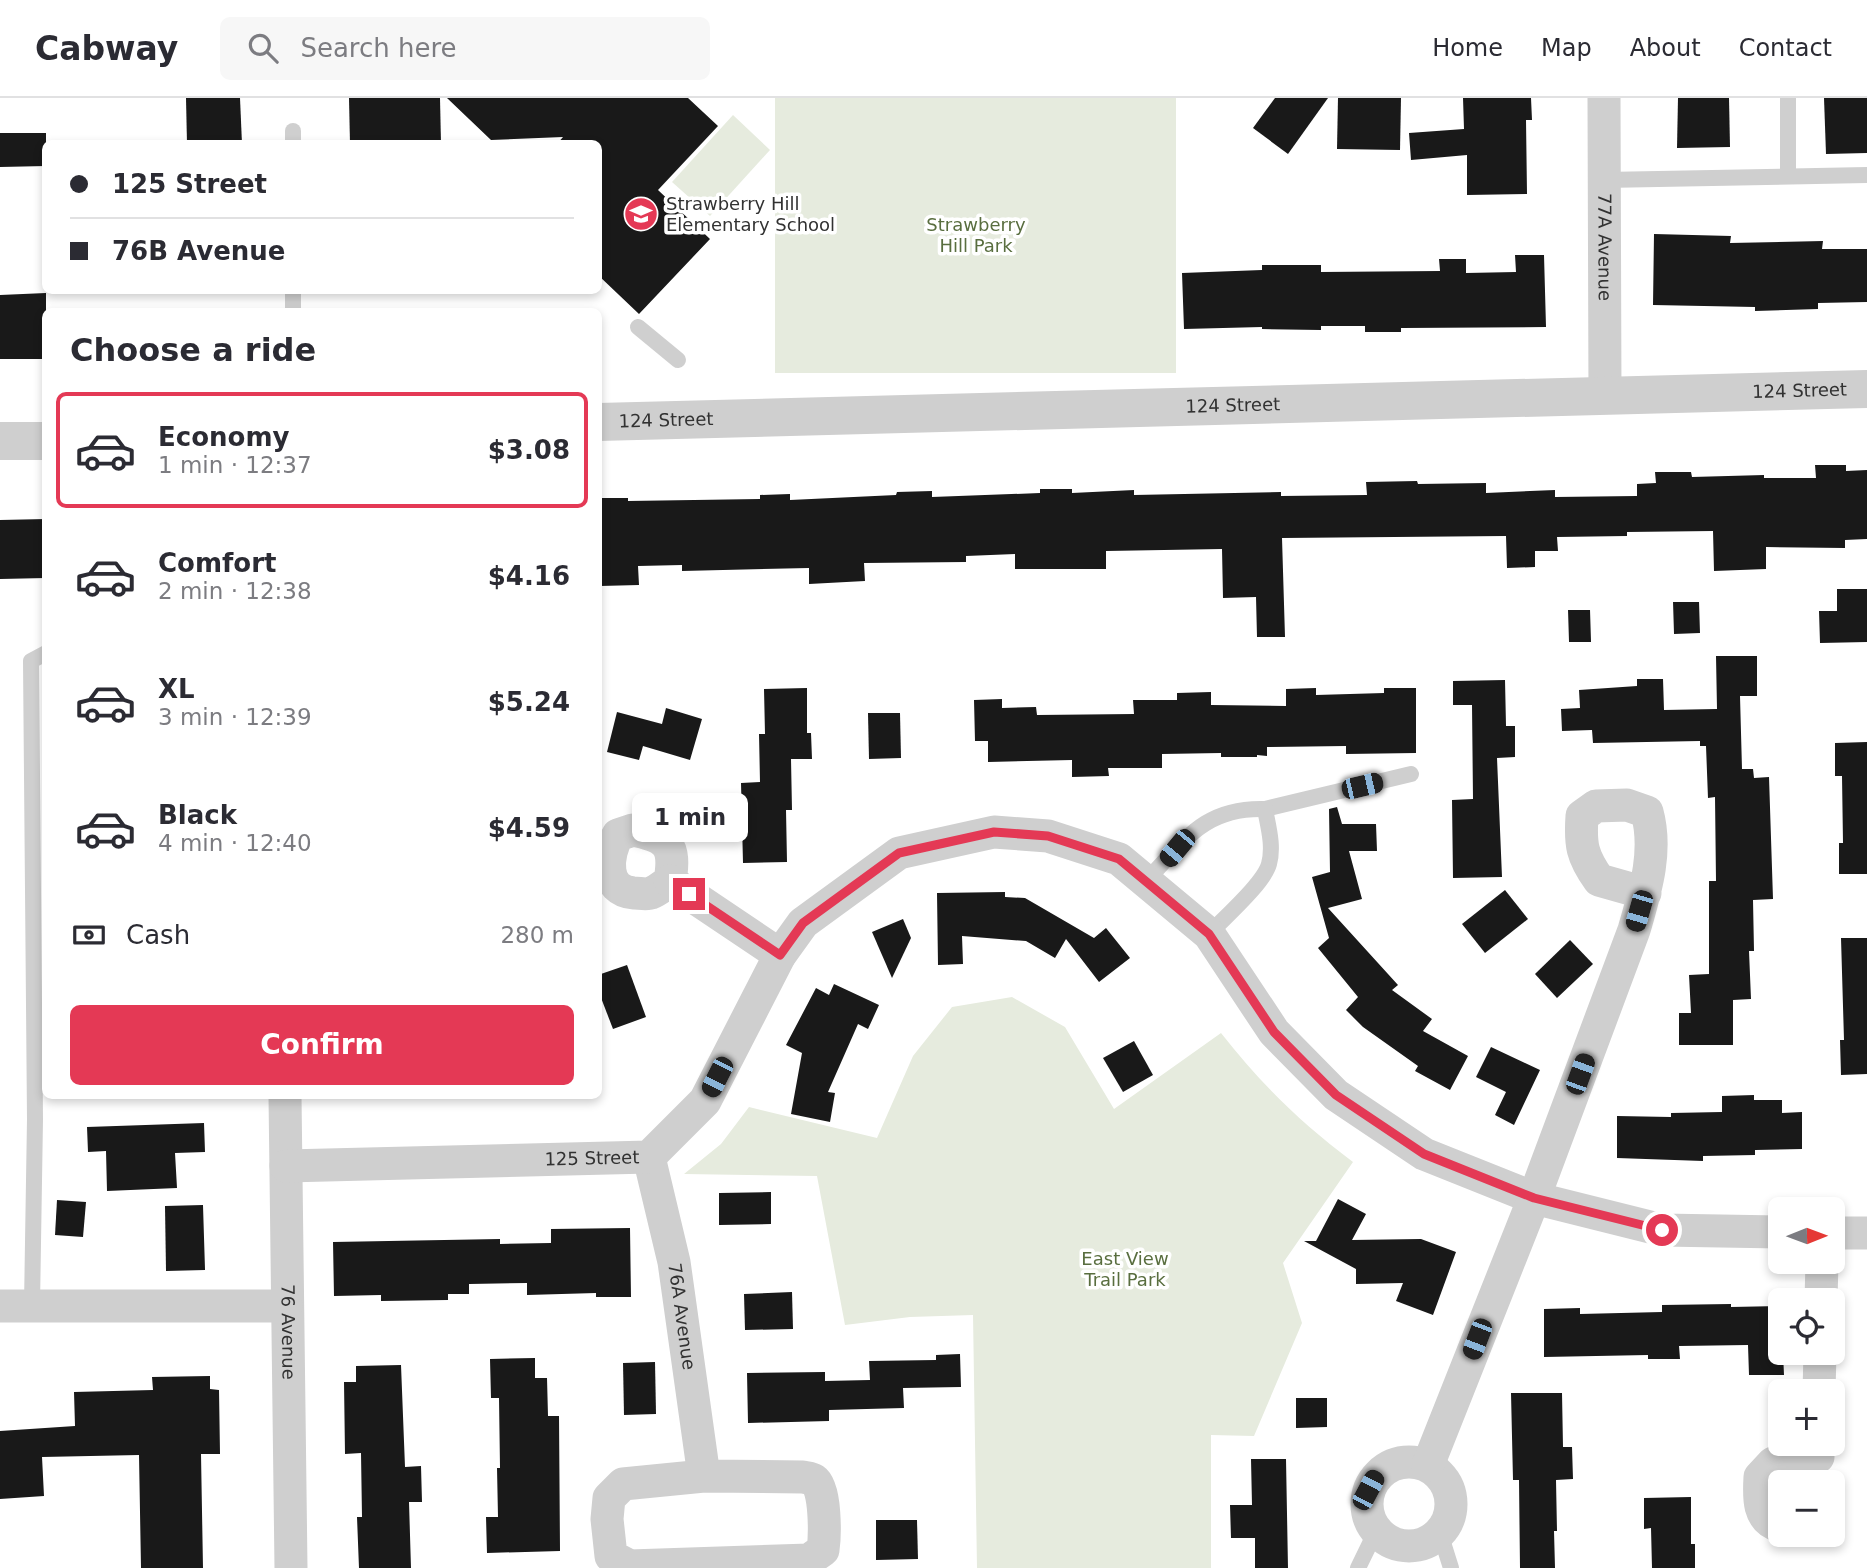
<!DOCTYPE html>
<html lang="en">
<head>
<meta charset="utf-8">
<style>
	:root { --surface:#fff; --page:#f7f7f7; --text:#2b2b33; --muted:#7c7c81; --line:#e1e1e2; --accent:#e43955 }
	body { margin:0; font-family:"DejaVu Sans",sans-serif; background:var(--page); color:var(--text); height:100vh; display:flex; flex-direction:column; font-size:26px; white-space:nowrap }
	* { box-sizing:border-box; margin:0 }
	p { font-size:23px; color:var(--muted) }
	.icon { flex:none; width:38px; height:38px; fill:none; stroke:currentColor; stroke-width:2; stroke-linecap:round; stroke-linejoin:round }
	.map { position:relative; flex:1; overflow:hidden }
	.panel { position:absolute; left:42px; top:210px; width:560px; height:791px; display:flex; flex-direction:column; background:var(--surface); border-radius:10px; box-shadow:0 4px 10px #0003 }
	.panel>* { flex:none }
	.banner { position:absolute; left:42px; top:42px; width:560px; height:154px; border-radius:10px; box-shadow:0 4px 10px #0003; display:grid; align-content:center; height:154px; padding:0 28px; background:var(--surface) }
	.needle { width:46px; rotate:89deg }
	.fabs { position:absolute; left:1768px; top:1099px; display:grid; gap:14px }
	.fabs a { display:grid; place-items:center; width:77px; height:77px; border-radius:10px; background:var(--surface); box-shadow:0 4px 10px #0003; font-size:35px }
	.end { position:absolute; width:32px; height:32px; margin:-16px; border:9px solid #e43955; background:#fff; box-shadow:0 0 0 4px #fff }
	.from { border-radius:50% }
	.bubble { position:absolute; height:49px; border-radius:10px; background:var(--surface); box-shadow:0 4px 10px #0003; font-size:23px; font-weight:700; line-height:49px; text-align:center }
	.car { position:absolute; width:21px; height:42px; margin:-21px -10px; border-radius:9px; box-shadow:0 0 5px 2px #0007; background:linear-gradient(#222 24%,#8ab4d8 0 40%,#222 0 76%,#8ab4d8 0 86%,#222 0) }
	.banner b { display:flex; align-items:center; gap:24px; height:66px; font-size:26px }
	.banner b+b { border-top:2px solid var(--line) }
	.banner i { width:18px; height:18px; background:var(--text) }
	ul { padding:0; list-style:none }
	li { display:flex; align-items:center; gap:21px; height:116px; margin:0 14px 10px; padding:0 14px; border:4px solid transparent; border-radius:10px }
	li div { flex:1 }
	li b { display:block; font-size:26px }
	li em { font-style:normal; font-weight:700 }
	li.selected { border-color:var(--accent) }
	li>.icon { width:63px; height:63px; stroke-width:1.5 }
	h2 { padding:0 28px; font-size:32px; line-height:84px }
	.pay { display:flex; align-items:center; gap:18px; height:77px; padding:0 28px; font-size:26px }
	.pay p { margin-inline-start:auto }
	.action { display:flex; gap:14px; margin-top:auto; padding:14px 28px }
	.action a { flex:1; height:80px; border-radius:10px; background:var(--accent); color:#fff; font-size:28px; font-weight:700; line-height:80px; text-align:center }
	header { display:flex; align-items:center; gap:42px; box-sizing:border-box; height:98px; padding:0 35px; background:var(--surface); border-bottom:2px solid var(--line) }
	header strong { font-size:33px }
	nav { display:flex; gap:38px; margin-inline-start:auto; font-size:24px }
	.search { width:490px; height:63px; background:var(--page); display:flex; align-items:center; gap:18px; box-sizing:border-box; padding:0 24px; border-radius:10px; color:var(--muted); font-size:26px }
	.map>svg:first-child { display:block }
</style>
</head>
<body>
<header>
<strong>Cabway</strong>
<div class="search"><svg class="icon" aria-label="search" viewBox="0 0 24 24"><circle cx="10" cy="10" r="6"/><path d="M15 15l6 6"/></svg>Search here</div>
<nav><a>Home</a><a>Map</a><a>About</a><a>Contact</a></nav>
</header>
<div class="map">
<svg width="1867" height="1470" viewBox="0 0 1867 1470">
	<rect width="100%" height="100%" fill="#fff"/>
	<g fill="#e6ebde">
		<rect x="775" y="0" width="401" height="275"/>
		<polygon points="733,17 770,52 710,118 672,84"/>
		<path d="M 1012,899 L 1065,929 L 1114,1011 L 1221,935 C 1262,987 1300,1024 1353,1064 L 1283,1165 L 1302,1225 L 1254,1338 L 1211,1337 L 1211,1470 L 977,1470 L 973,1217 L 910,1219 L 845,1227 L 817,1078 L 684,1076 L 721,1046 L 749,1009 L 877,1040 L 913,958 L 952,909 Z"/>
	</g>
	<g fill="#191919">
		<polygon points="186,0 240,0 242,46 187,46"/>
		<polygon points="349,0 440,0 441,46 350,46"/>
		<polygon points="447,0 688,0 718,28 658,92 710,141 639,216 598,177 598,46 557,46 563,39 491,42"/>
		<polygon points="1275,0 1328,0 1288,56 1253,30"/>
		<polygon points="1338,0 1401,0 1400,52 1337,51"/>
		<polygon points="1463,0 1531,0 1532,22 1526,22 1527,96 1467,97 1467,57 1411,62 1409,35 1464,31"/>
		<polygon points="1678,0 1729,0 1730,49 1677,50"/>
		<polygon points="1824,0 1867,0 1867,55 1826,56"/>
		<polygon points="0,35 46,35 46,68 0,69"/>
		<polygon points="1654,136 1731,138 1730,145 1823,143 1822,151 1867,151 1867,204 1818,205 1818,211 1755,213 1755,209 1653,207"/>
		<polygon points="1515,157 1544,157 1546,229 1401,230 1401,234 1365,234 1365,228 1321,228 1321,232 1262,231 1262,229 1184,231 1182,175 1262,172 1262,167 1321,167 1321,174 1440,173 1439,161 1466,161 1466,175 1516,174"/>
		<polygon points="46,195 46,261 0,261 0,197"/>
		<polygon points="1815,367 1846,367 1846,373 1867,372 1867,441 1845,442 1845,450 1766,449 1766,471 1714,473 1713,433 1627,434 1627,438 1557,439 1558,453 1535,453 1535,469 1507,470 1506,438 1282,440 1285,539 1257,539 1256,499 1223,500 1222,451 1106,453 1106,471 1015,471 1015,456 966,458 966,464 864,465 865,483 809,486 809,470 682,473 682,467 638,468 639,487 600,488 598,400 628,400 628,403 760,401 760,397 790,396 790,402 896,397 897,394 932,393 932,399 1040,395 1040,391 1072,391 1072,395 1134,392 1134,397 1281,394 1281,398 1367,397 1366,384 1417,383 1418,386 1486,385 1486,395 1555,392 1555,399 1637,398 1637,386 1656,385 1655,374 1691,374 1692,379 1764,377 1764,380 1816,380"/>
		<polygon points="46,421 46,480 0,481 0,422"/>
		<polygon points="1837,491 1867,491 1867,544 1820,545 1819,513 1837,513"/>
		<polygon points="1673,504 1699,504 1700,535 1674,536"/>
		<polygon points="1568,512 1590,512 1591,544 1569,544"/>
		<polygon points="1716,558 1757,558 1757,598 1740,598 1742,671 1753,671 1754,680 1769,679 1773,801 1753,802 1754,853 1749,853 1751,901 1733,902 1733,947 1679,947 1679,915 1691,915 1689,877 1709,876 1709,783 1716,783 1715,699 1708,700 1706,648 1700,648 1700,643 1593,645 1592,632 1562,633 1561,611 1580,610 1579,592 1637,588 1637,581 1663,581 1664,612 1717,611"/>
		<polygon points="1505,582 1506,628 1515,628 1515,659 1497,660 1502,779 1453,780 1452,702 1473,701 1472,607 1453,607 1453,583"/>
		<polygon points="807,590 807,635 811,635 812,661 791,661 792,712 786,712 787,764 743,765 741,685 760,684 759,636 765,636 764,591"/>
		<polygon points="1316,590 1316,597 1384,595 1384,590 1416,590 1416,655 1346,656 1346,648 1267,649 1267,658 1257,657 1257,659 1221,659 1221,655 1162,656 1162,670 1108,670 1109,678 1072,679 1072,662 988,664 988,643 975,643 974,602 1002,601 1002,610 1036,609 1037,617 1134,616 1133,602 1177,602 1177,595 1211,594 1211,607 1286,608 1286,591"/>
		<polygon points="666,610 702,621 690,662 643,648 639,662 607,654 617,614 662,626"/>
		<polygon points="868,615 900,615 901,660 869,661"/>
		<polygon points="1867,644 1867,776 1839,776 1839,745 1843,745 1842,678 1835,678 1835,645"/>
		<polygon points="1337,709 1342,726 1376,726 1377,753 1349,753 1362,801 1328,810 1398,887 1392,892 1432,921 1423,933 1468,958 1450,992 1415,973 1418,968 1363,929 1346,912 1358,899 1318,850 1329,840 1312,779 1330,774 1329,711"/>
		<polygon points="1505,792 1528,821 1485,855 1462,826"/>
		<polygon points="1005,794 1005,799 1025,800 1094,840 1106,830 1130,860 1099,884 1066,841 1055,860 1026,843 962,838 963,866 938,867 937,795"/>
		<polygon points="903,821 911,840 892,880 872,834"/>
		<polygon points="1841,840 1867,840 1867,976 1841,977 1840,942 1844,942"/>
		<polygon points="1570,842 1593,866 1557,900 1535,876"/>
		<polygon points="627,867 646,919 613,931 598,892 598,877"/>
		<polygon points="834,886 879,907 868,931 858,926 828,994 835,995 830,1024 791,1016 802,955 786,947 816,890 829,897"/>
		<polygon points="1134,943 1153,977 1123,994 1103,960"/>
		<polygon points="1491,949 1540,972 1514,1027 1495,1017 1506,994 1476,979"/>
		<polygon points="1754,997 1754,1002 1782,1002 1782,1015 1802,1014 1802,1051 1755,1052 1755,1057 1703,1058 1703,1063 1617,1060 1617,1018 1671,1019 1671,1015 1722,1014 1722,998"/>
		<polygon points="204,1025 205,1054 175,1055 177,1090 107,1093 106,1053 88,1054 87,1029"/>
		<polygon points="771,1094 771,1126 719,1127 719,1095"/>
		<polygon points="1338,1101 1366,1116 1352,1142 1421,1141 1456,1154 1433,1217 1396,1203 1403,1185 1356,1186 1356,1171 1304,1143 1316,1143"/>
		<polygon points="57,1102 86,1104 83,1139 55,1137"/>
		<polygon points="203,1107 205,1172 166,1173 165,1108"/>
		<polygon points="630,1130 631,1199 596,1199 596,1195 527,1197 527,1185 469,1186 469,1196 448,1196 448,1202 381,1203 381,1197 334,1198 333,1144 500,1141 500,1146 551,1145 551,1131"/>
		<polygon points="792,1194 793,1231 745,1232 744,1196"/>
		<polygon points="1731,1206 1731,1209 1780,1208 1780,1255 1783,1255 1784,1277 1749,1277 1748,1247 1679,1248 1680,1261 1648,1261 1648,1257 1544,1259 1544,1211 1580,1210 1580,1216 1662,1214 1662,1207"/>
		<polygon points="960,1256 961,1289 903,1290 904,1310 829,1312 829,1323 748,1325 747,1275 825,1274 825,1283 870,1282 869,1263 936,1262 936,1257"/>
		<polygon points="535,1260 535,1280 547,1280 548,1318 559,1318 560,1453 487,1455 486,1419 498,1419 497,1370 500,1370 499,1300 491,1300 490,1261"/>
		<polygon points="655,1264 656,1316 624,1317 623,1265"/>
		<polygon points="401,1267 405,1369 421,1368 422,1404 409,1404 411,1470 359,1470 357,1419 362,1419 361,1355 345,1356 344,1284 356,1284 356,1268"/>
		<polygon points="210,1278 210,1291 219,1292 220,1356 201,1356 203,1470 141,1470 139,1357 42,1359 44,1398 0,1401 0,1333 75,1328 74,1294 153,1292 152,1279"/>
		<polygon points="1511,1295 1562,1295 1563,1349 1572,1349 1573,1381 1556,1382 1557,1433 1554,1433 1555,1470 1520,1470 1519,1382 1513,1382"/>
		<polygon points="1296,1300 1327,1300 1327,1329 1296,1330"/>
		<polygon points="1251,1361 1286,1361 1288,1470 1255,1470 1255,1440 1231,1440 1230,1407 1252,1407"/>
		<polygon points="1691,1399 1691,1446 1695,1446 1695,1470 1652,1470 1651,1430 1644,1431 1644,1400"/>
		<polygon points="876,1422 917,1422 918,1461 876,1462"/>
	</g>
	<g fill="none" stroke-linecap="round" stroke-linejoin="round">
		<g stroke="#cfcfcf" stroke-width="16">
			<polyline points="293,33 293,46"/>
			<polyline points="1788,78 1788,0"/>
			<polyline points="1604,82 1867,77"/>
			<polyline points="293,214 293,192"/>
			<polyline points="638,229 678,262"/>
			<path d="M 1146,783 C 1184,744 1203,709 1265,711 L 1411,676"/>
			<path d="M 1209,836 C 1224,820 1264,785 1269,766 C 1274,748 1268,728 1265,711"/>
			<polyline points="32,1207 35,1021 31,563 46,555"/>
			<polyline points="1440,1435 1451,1470"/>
			<polyline points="1358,1470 1376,1433"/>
		</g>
		<g stroke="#cfcfcf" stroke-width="33">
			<path id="s1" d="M 1604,0 L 1605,298"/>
			<path d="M 633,732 C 668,739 676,747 670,783 C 665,786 657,793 651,795 C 647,797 639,795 634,795 C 603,793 606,757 618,737 Z"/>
			<polyline points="670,783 780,857"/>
			<path id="s2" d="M 285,998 L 291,1470"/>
			<path id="s3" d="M 649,1059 L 674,1164 L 704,1378 L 623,1386 L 609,1400 L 607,1421 L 611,1458 L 630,1468 L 809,1462 L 823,1452 C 825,1438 826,1390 814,1382 C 811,1380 807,1380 803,1379 L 704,1378"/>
			<path id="s4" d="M 286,1068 L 649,1059 L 705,1003 L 780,857 L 803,825 L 899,755 L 994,734 L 1048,738 L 1119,761 L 1209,836 L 1274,934 L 1336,997 L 1424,1056 L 1534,1100 L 1662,1132 L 1780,1134"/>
			<polyline points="1832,1135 1867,1135"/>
			<polyline points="1821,1202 1822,1164"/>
			<polyline points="0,1208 286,1208"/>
			<polyline points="1819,1293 1820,1255"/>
			<circle cx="1409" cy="1406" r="42"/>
			<path d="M 1428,1367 L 1534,1100 L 1634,832 C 1645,794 1658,754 1647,714 L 1627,707 L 1596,708 L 1582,718 C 1580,747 1582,758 1599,782 L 1645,795"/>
			<path d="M 1780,1428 C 1757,1422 1759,1398 1760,1379 L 1773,1365 L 1818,1359"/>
		</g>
		<g stroke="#cfcfcf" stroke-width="38">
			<path id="s5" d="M 598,324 L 1867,291"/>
			<polyline points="0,343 46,343"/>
		</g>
	</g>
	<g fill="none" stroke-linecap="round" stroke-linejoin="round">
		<polyline stroke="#e43955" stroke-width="9" points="689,796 780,857 803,825 899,755 994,734 1048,738 1119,761 1209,836 1274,934 1336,997 1424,1056 1534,1100 1662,1132"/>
	</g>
	<defs>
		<g id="school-disc" transform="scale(1.75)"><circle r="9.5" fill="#e43955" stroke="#fff"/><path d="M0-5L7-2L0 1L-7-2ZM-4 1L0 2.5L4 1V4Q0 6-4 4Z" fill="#fff"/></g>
	</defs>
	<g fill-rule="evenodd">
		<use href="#school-disc" x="641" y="116"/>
	</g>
	<g text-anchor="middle" stroke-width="7" stroke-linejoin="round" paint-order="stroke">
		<g font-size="18" fill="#323232" stroke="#fff" text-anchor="start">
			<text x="666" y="112">Strawberry Hill<tspan x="666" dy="21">Elementary School</tspan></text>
		</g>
		<g font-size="18" fill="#596e3f" stroke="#fff">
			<text x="976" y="133">Strawberry<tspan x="976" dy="21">Hill Park</tspan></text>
			<text x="1125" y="1167">East View<tspan x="1125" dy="21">Trail Park</tspan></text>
		</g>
		<g font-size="18" fill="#323232" stroke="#fff">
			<text dy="6" stroke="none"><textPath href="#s1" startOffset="149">77A Avenue</textPath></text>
			<text dy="6" stroke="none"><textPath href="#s5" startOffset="1202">124 Street</textPath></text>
			<text dy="6" stroke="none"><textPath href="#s5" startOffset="635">124 Street</textPath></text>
			<text dy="6" stroke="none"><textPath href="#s5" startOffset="68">124 Street</textPath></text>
			<text dy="6" stroke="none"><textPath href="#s4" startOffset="306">125 Street</textPath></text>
			<text dy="6" stroke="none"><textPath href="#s3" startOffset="163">76A Avenue</textPath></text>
			<text dy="6" stroke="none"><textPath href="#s2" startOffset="236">76 Avenue</textPath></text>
		</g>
	</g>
</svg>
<div class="fabs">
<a><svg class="needle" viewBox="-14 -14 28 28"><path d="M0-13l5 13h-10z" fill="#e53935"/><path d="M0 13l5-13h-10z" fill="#7c7c81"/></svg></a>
<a><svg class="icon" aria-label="locate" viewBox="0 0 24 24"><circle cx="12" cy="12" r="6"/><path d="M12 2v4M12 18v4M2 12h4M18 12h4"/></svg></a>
<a>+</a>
<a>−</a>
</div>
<i class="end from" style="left:1662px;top:1132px"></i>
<i class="end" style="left:689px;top:796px"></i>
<div class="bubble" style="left:632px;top:695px;width:116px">1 min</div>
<i class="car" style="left:1362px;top:688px;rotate:77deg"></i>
<i class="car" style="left:1177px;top:750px;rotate:220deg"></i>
<i class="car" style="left:1639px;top:813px;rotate:196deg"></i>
<i class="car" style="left:1580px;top:976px;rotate:20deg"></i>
<i class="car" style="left:717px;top:979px;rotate:207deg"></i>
<i class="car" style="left:1477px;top:1241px;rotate:201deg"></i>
<i class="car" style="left:1368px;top:1392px;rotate:28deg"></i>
<div class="banner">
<b><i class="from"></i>125 Street</b>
<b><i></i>76B Avenue</b>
</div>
<section class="panel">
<h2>Choose a ride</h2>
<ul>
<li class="selected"><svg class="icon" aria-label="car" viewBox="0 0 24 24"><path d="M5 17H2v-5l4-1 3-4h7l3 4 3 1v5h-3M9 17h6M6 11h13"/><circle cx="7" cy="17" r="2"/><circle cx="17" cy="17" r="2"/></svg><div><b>Economy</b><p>1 min · 12:37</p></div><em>$3.08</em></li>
<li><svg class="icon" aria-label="car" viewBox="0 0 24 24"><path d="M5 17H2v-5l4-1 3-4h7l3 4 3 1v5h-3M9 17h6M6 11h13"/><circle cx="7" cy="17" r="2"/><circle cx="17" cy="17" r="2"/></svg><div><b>Comfort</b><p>2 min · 12:38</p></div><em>$4.16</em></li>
<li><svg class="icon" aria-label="car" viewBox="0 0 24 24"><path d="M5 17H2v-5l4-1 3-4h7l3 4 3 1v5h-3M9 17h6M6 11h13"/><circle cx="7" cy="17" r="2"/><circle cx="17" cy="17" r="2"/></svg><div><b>XL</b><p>3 min · 12:39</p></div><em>$5.24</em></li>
<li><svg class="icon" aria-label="car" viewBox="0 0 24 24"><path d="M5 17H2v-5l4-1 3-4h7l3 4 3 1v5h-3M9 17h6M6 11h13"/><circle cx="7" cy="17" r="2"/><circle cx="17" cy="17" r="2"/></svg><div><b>Black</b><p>4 min · 12:40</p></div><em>$4.59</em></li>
</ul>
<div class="pay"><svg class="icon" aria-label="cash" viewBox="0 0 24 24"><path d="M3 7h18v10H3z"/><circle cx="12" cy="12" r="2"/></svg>Cash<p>280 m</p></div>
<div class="action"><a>Confirm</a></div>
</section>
</div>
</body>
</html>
